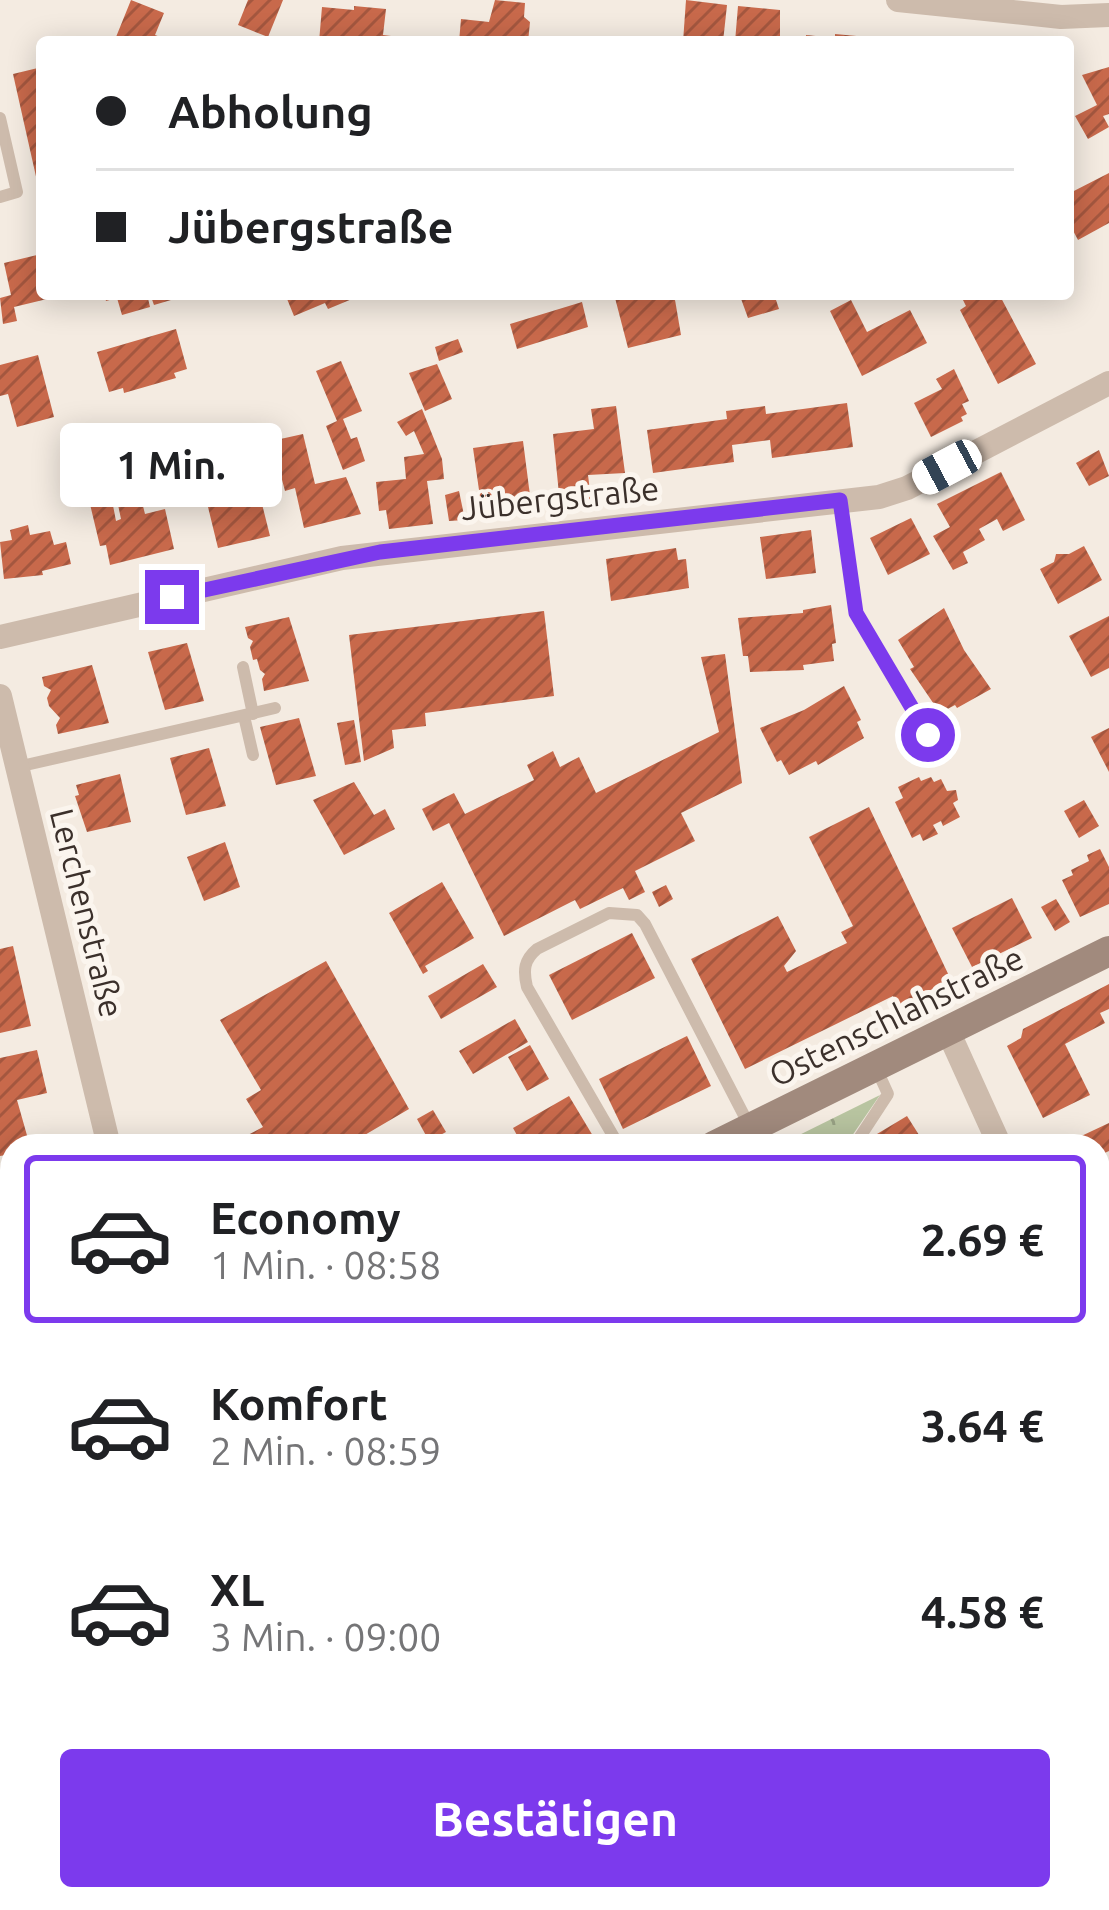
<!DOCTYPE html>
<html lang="de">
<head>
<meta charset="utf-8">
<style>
	:root { --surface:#fff; --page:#f2f2f2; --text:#202124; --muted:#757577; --line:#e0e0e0; --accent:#7c3aed }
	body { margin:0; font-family:Ubuntu,sans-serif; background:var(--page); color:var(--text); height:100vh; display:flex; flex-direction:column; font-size:45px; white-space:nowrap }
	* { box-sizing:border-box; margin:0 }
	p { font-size:39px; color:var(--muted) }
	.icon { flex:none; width:66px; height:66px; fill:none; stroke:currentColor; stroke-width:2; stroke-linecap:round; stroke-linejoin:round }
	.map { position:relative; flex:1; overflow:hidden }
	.side { position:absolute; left:0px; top:1134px; width:1110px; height:777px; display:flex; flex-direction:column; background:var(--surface); border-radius:36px 36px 0 0; box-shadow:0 6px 30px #0003 }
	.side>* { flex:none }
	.guide { position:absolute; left:36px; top:36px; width:1038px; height:264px; border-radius:12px; box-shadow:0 6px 30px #0003; display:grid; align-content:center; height:264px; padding:0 60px; background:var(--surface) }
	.end { position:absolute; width:54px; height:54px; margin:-27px; border:15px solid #7c3aed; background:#fff; box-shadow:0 0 0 6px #fff }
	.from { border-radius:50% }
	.bubble { position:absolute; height:84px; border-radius:12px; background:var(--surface); box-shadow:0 6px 30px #0003; font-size:39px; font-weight:600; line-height:84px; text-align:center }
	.car { position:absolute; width:36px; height:72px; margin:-36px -18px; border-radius:15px; box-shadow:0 0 9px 3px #0007; background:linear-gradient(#fff 24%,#345 0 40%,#fff 0 76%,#345 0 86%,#fff 0) }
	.guide b { display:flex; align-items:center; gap:42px; height:114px; font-size:45px }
	.guide b+b { border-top:3px solid var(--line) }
	.guide i { width:30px; height:30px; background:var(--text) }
	ul { padding:21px 0 0; list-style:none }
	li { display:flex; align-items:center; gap:36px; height:168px; margin:0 24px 18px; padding:0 36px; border:6px solid transparent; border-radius:12px }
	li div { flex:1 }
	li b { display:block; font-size:45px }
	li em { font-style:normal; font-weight:600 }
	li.active { border-color:var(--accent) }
	li>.icon { width:108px; height:108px; stroke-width:1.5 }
	.action { display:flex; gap:24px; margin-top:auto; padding:24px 60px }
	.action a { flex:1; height:138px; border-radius:12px; background:var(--accent); color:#fff; font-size:48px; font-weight:600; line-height:138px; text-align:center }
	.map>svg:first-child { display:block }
</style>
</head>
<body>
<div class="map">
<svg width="1109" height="1910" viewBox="0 0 1109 1910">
	<defs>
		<pattern id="forest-crowns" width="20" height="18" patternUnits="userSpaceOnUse" patternTransform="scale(3)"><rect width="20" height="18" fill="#b8c4a0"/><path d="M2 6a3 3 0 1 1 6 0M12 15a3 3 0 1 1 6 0" fill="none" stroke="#97a083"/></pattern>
		<pattern id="building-hatch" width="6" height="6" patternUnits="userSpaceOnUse" patternTransform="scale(3)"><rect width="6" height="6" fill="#c8694b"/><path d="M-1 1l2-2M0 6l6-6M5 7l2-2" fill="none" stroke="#a4573f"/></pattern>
	</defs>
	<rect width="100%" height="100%" fill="#f4ebe1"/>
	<g fill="url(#forest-crowns)">
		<polygon points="880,1095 845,1146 777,1146"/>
		<polygon points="0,1720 12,1764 12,1899 49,1899 51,1910 0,1910"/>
	</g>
	<g fill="url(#building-hatch)">
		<polygon points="131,0 164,13 155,35 174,42 114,42"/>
		<polygon points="248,0 283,0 268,37 238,25"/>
		<polygon points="495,0 525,3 524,17 530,22 528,42 459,42 461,19 489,22"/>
		<polygon points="686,0 727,5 723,42 683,42"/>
		<polygon points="354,6 386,9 383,35 391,36 391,42 319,42 322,7 354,10"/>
		<polygon points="738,6 780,10 780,42 735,42"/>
		<polygon points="835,34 889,39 889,42 806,42 806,35 835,38"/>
		<polygon points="42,67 42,180 37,181 13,74"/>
		<polygon points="1109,67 1109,114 1103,116 1109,127 1088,139 1075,116 1097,105 1082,75"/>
		<polygon points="1109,173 1109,223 1078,240 1068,221 1068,194"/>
		<polygon points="37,255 42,294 47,299 14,307 17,321 3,324 0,298 11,295 4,263"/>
		<polygon points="104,294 147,294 150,307 122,315 117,298 106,301"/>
		<polygon points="150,294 188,294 188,295 154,305"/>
		<polygon points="285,294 364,294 328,309 325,303 294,316"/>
		<polygon points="614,294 674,294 681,335 628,348"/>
		<polygon points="749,294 774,294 779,309 748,318 740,296"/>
		<polygon points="960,294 999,294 1036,364 998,384 960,310 966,306"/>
		<polygon points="851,300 867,332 910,310 927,343 862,376 830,311"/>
		<polygon points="582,302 588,327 517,349 510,324"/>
		<polygon points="176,329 187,369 174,373 176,378 124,393 123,388 109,392 97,352"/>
		<polygon points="458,339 463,352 439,361 435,347"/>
		<polygon points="38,355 54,417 17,427 8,394 0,396 0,365"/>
		<polygon points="341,361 362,411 343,419 351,439 357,437 365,461 343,470 326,426 337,421 316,371"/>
		<polygon points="437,364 452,399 425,411 409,373"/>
		<polygon points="954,369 969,401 962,404 967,414 961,417 963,421 931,437 914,403 942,389 936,379"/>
		<polygon points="847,403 853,447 772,458 770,440 732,445 734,462 653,473 647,430 727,419 726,411 765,406 766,414"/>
		<polygon points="616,406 625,473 588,475 591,499 560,504 553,434 594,429 591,409"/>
		<polygon points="422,409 442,459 444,479 427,481 433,524 389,529 386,510 379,511 376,482 406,479 404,457 424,454 414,431 406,436 397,422"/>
		<polygon points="303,434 315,484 346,477 361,514 304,528 295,488 285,491 276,457 267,442"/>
		<polygon points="523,441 532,511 483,518 473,448"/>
		<polygon points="1099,450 1109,476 1089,486 1076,463"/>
		<polygon points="1001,472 1025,520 1003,531 997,519 979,529 985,540 963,552 968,563 953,570 933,536 950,527 937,504"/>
		<polygon points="227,474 233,503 260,496 270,536 218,548 208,507 213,506 207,480"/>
		<polygon points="459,491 465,520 449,521 445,495"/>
		<polygon points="140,494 145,514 165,509 174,549 110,565 106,545 100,546 89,500 111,495 116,521 121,519 117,500"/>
		<polygon points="911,518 930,554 888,575 870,538"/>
		<polygon points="28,525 30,535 50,531 54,545 66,542 71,564 42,571 43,575 4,579 0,542 12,540 10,530"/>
		<polygon points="811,530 816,573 766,579 760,537"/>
		<polygon points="1084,546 1102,580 1058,604 1040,569 1054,562 1056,554 1069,554"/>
		<polygon points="676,548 678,560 686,559 689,588 611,601 606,559"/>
		<polygon points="831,605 836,643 832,644 834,661 803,665 804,670 750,672 748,656 743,656 738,618 803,613 803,610"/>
		<polygon points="944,608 964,650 991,689 957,708 955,705 940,713 910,669 914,667 898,640"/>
		<polygon points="544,611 554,696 425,713 426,726 392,730 394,748 364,761 349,635"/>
		<polygon points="1109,616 1109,668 1091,677 1069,636"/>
		<polygon points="289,617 309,681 264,691 262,679 265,674 260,670 257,659 253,660 250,647 253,641 248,638 245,627"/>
		<polygon points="187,643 204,701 165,710 148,652"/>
		<polygon points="725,654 742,783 681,813 695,841 635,871 645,892 629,900 623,888 580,909 575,900 504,936 449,823 433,831 422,809 454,793 465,814 534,780 527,765 553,751 560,767 579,757 596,793 719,732 701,657"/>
		<polygon points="92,665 109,723 58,734 56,725 60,718 49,706 47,698 51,690 44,686 42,677"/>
		<polygon points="844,686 861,720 857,722 864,738 818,765 816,761 789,775 781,760 777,762 760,728 804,710"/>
		<polygon points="299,718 316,776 276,785 260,727"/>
		<polygon points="354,720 361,762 345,765 337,723"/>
		<polygon points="1109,728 1109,772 1091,737"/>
		<polygon points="209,748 226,806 186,815 170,758"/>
		<polygon points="120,774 131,822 87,832 75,796 79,795 76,785"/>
		<polygon points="919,777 921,781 931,777 934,782 941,779 947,791 956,790 958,800 953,803 960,817 943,826 941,821 933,825 938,834 923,841 920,834 912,838 895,802 903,798 898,787"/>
		<polygon points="354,782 374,815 385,809 395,829 344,855 313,800"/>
		<polygon points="1084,800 1099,826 1079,838 1064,811"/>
		<polygon points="869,807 951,980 898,1006 893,996 745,1069 691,959 778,916 796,951 784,966 787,972 847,943 841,932 853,926 809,837"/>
		<polygon points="225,842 240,887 204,901 187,857"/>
		<polygon points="1100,849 1109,867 1109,904 1080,917 1062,880 1073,875 1071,870 1089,861 1087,855"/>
		<polygon points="442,882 474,938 425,966 428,971 423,974 389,913"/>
		<polygon points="666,885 673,899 659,907 652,892"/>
		<polygon points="1012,898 1032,938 972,967 952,928"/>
		<polygon points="1056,899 1070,922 1055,931 1041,907"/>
		<polygon points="632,933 655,978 572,1020 549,975"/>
		<polygon points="13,946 31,1026 0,1033 0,949"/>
		<polygon points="326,961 409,1109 346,1146 244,1146 242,1138 263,1127 246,1099 261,1090 220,1020"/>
		<polygon points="483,964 497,987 441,1019 428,996"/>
		<polygon points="1109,984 1109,1009 1100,1013 1105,1023 1065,1044 1090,1095 1043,1118 1007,1046 1021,1038 1023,1029"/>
		<polygon points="515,1019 528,1042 473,1074 459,1051"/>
		<polygon points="687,1036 711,1086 623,1129 599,1079"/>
		<polygon points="530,1045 549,1079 527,1091 508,1057"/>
		<polygon points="37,1050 47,1093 17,1100 30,1146 12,1146 12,1154 0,1156 0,1058"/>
		<polygon points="569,1096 593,1136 575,1146 523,1146 513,1128"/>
		<polygon points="433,1110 446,1132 429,1141 417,1119"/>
		<polygon points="907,1116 926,1146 877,1146 872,1137"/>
		<polygon points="1109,1123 1109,1151 1098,1156 1098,1146 1060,1146"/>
		<polygon points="1104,1182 1109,1192 1109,1241 1098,1246 1098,1185"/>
		<polygon points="12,1228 12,1270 0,1272 0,1231"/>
		<polygon points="1104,1503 1109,1513 1109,1546 1098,1551 1098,1506"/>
		<polygon points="1109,1708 1109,1750 1098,1752 1098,1711"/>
		<polygon points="581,1899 711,1899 712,1910 582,1910"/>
		<polygon points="1035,1899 1088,1899 1092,1910 1039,1910"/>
	</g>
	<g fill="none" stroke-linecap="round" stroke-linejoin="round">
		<g stroke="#b9a596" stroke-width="6" stroke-dasharray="6 6" stroke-linecap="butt">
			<polyline points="670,1146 689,1137"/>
			<polyline points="1098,1309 1109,1333"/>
			<polyline points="1102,1407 1109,1422"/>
			<polyline points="1098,1640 1109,1636"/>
			<polyline points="551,1899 551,1910"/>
			<polyline points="334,1910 365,1899"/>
		</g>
		<g stroke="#cdbbac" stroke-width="12">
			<polyline points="0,118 17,192 0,197"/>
			<polyline points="840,502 856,612 929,735"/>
			<polyline points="243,667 253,714"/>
			<polyline points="244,716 253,755"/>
			<polyline points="17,767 275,708"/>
			<path d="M 619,1146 L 527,987 C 523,970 524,960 537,949 L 609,913 L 637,915 L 645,924 L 749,1125"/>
			<polyline points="854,1146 888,1094 877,1070"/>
			<polyline points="999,1899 1004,1910"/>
		</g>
		<g stroke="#cdbbac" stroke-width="24">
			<polyline points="898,0 1061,17 1109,15"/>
			<polyline points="0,637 342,558 879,497 907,488 1109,383"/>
			<polyline points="0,696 109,1146"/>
			<polyline points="948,1031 1000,1146"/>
			<polyline points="1098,1360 1109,1383"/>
			<polyline points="1098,1460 1109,1456"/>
			<polyline points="0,1545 12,1595"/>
			<polyline points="1098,1807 1109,1803"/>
			<polyline points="85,1899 87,1910"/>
			<polyline points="844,1910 870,1899"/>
		</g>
		<g stroke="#a18a7d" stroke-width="30">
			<polyline points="714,1146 1109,951"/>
			<polyline points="0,1393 12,1390"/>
		</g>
	</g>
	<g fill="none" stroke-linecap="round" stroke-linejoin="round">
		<polyline stroke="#7c3aed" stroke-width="15" points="172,597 380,552 840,500 856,613 928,735"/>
	</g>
	<g text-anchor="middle" stroke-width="10" stroke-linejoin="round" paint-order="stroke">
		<g font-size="33" fill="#3b302b" stroke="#fbf5ee">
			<text transform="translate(560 498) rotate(-6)" y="12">Jübergstraße</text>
			<text transform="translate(87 913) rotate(76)" y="12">Lerchenstraße</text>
			<text transform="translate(896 1016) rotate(-26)" y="12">Ostenschlahstraße</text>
		</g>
	</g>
</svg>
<i class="end from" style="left:928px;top:735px"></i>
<i class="end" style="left:172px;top:597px"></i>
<div class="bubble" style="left:60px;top:423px;width:222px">1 Min.</div>
<i class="car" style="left:947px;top:467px;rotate:242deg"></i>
<div class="guide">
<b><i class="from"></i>Abholung</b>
<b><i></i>Jübergstraße</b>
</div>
<section class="side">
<ul>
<li class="active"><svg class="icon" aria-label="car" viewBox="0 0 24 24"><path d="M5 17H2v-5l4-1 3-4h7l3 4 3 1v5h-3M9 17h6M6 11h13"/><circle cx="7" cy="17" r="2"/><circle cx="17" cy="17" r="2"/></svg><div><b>Economy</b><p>1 Min. · 08:58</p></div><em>2.69 €</em></li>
<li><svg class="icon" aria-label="car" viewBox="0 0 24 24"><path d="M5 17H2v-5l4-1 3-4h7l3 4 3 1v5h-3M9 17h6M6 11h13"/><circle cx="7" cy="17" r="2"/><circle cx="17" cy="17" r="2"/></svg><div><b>Komfort</b><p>2 Min. · 08:59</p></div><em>3.64 €</em></li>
<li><svg class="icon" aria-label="car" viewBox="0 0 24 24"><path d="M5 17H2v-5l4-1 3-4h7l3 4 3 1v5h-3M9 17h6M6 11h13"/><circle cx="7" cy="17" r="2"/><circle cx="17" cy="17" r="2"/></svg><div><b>XL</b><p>3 Min. · 09:00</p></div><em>4.58 €</em></li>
</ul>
<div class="action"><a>Bestätigen</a></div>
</section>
</div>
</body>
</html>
